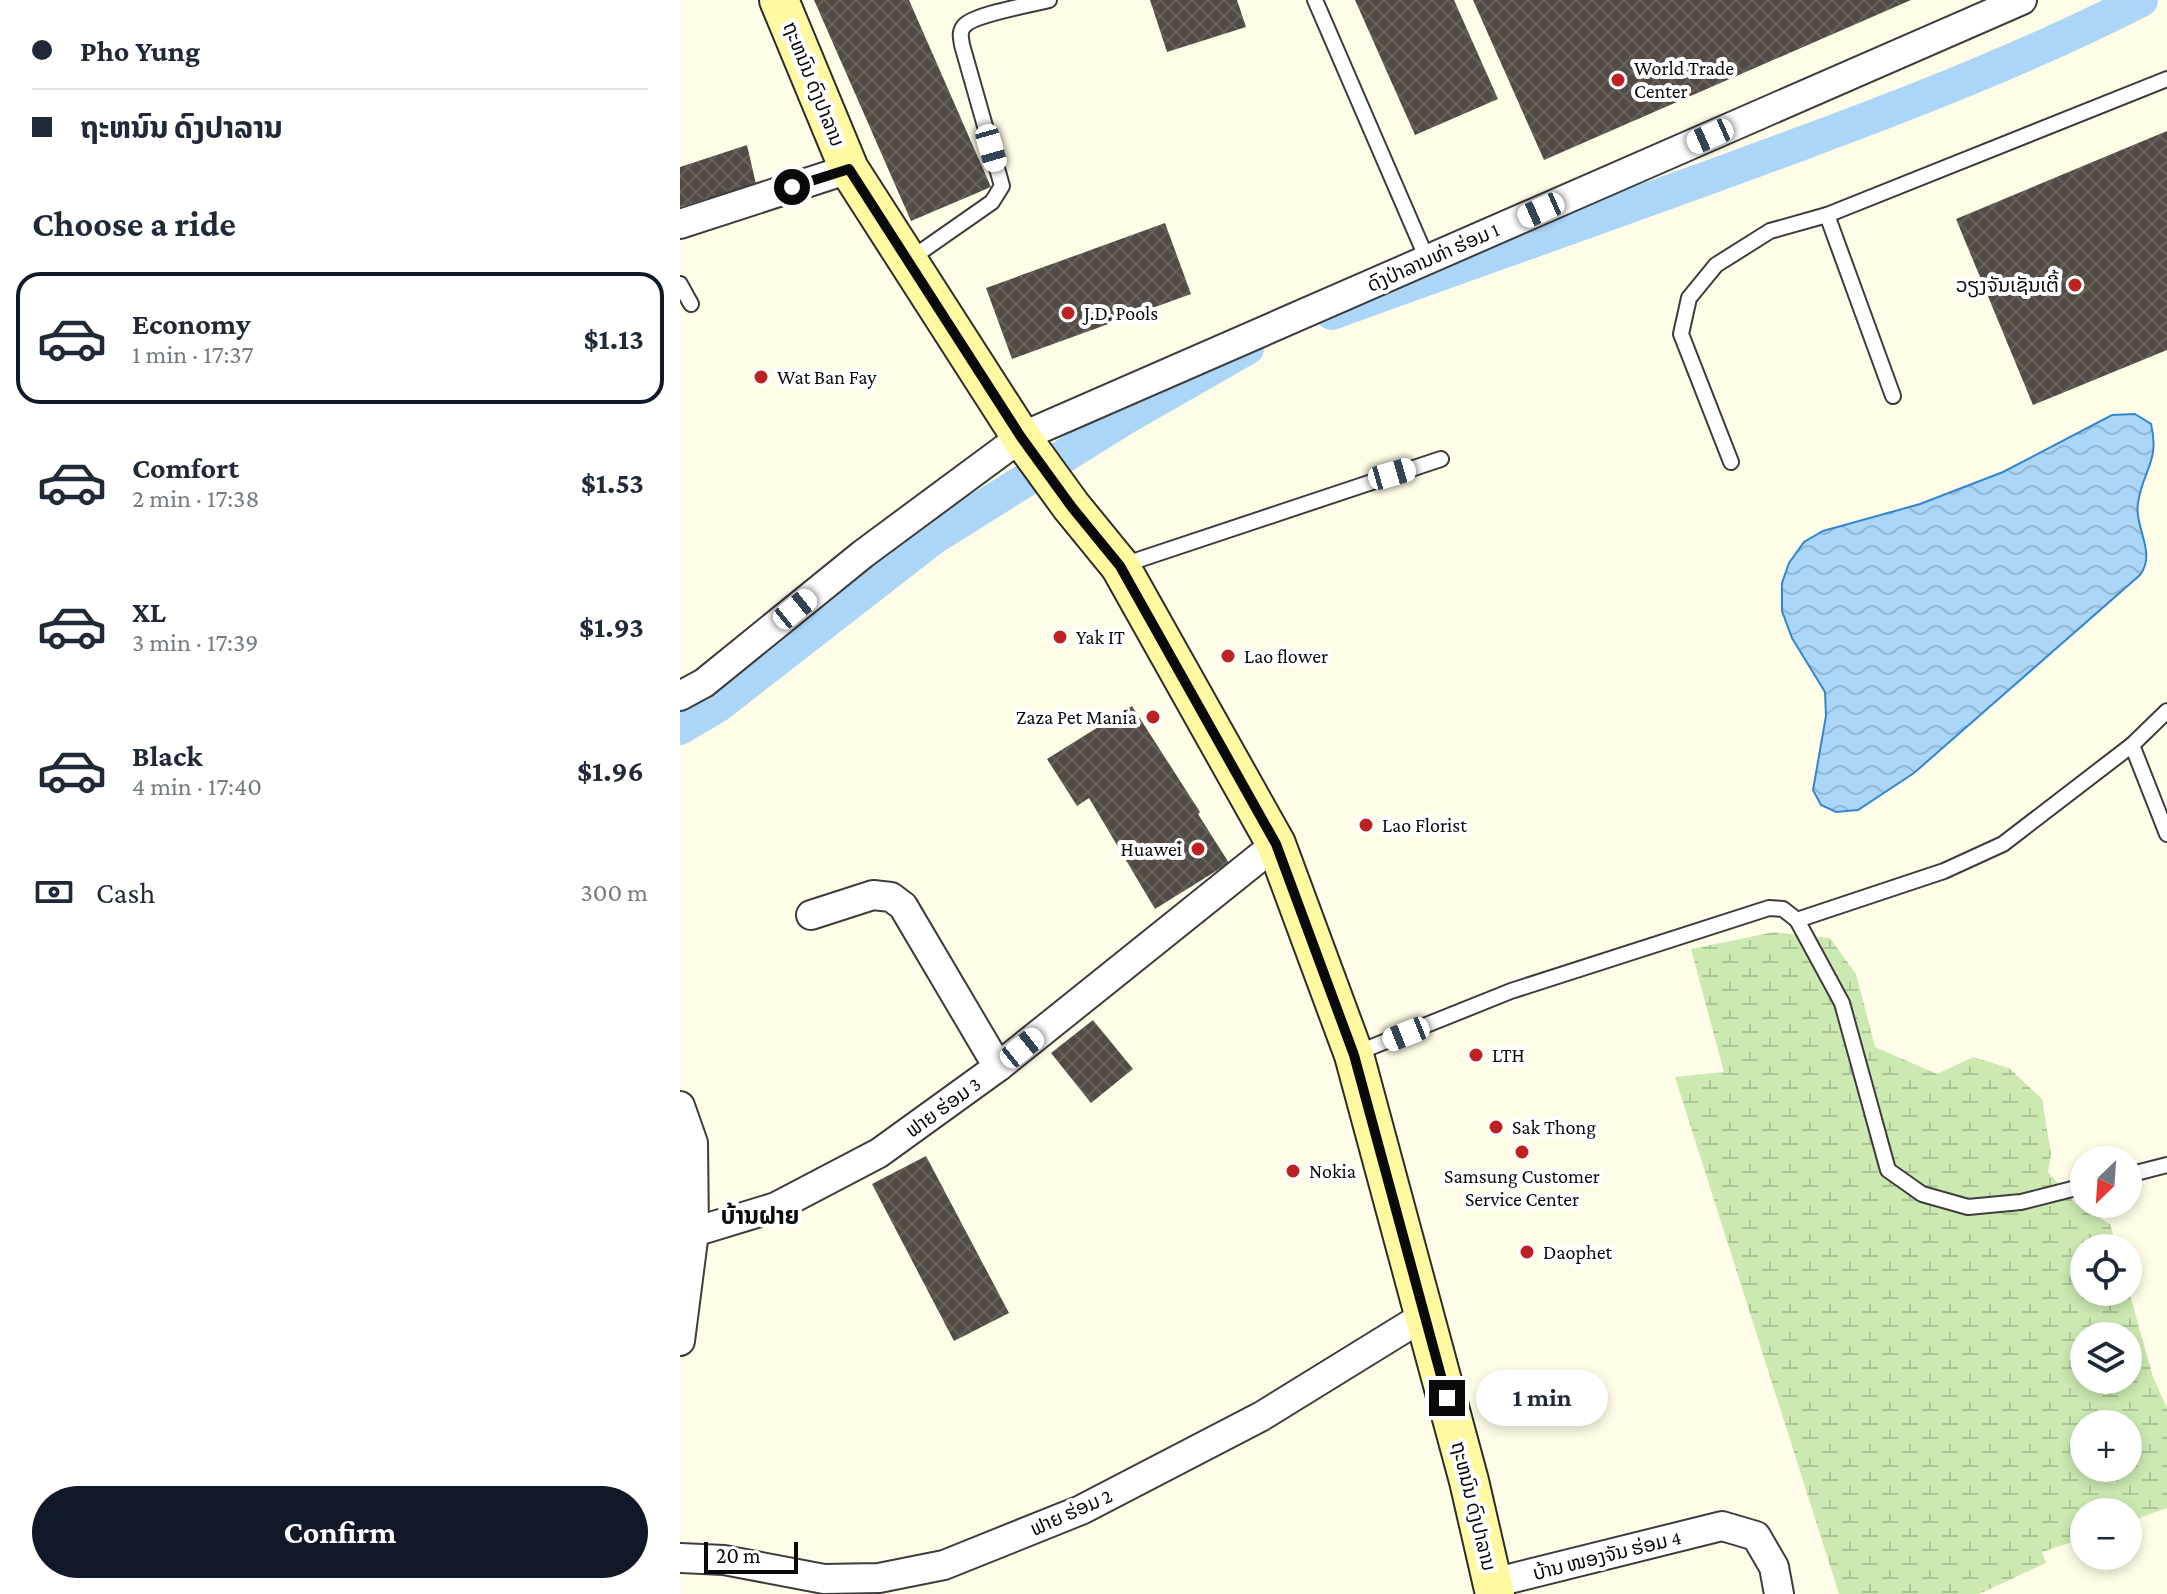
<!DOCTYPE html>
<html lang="en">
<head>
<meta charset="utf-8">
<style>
	:root { --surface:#fff; --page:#f6f6f7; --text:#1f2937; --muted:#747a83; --line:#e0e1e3; --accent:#111827 }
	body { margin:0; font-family:"Crimson Pro","Noto Sans Lao",serif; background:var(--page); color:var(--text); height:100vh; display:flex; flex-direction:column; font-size:30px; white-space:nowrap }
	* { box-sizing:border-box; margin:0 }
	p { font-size:26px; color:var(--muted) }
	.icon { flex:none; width:44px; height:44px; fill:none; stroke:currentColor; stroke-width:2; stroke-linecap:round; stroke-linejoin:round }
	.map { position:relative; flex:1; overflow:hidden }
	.panel { display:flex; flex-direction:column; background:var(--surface); width:680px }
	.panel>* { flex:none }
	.hud { display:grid; align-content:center; height:176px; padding:0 32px; background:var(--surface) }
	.needle { width:52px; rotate:205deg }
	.fabs { position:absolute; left:1390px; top:1146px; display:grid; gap:16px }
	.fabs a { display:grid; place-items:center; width:72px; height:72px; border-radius:50%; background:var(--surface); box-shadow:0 4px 12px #0003; font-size:40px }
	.scale { position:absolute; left:24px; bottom:20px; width:94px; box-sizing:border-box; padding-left:8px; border:4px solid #0a0a0a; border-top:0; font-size:22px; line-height:28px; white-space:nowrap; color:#0a0a0a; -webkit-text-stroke:6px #fff; paint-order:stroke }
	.end { position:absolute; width:36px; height:36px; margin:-18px; border:10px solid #0a0a0a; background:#fff; box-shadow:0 0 0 4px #fff }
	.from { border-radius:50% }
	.bubble { position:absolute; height:56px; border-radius:28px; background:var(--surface); box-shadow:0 4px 12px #0003; font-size:26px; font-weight:700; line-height:56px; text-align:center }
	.car { position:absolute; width:24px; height:48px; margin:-24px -12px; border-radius:10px; box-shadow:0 0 6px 2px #0007; background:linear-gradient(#fff 24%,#345 0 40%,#fff 0 76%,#345 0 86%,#fff 0) }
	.hud b { display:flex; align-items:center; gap:28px; height:76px; font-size:30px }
	.hud b+b { border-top:2px solid var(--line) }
	.hud i { width:20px; height:20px; background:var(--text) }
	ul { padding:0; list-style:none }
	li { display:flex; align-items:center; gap:24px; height:132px; margin:0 16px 12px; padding:0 16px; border:4px solid transparent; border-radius:24px }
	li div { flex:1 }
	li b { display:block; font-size:30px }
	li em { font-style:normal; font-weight:700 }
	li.active { border-color:var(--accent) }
	li>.icon { width:72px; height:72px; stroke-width:1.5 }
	h2 { padding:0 32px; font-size:36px; line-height:96px }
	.pay { display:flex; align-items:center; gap:20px; height:88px; padding:0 32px; font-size:30px }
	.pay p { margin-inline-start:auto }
	.primary-button { display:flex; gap:16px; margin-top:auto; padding:16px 32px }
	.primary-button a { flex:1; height:92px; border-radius:48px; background:var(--accent); color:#fff; font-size:32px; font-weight:700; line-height:92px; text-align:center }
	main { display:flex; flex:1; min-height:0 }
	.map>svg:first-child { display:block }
</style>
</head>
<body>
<main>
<section class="panel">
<div class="hud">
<b><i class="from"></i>Pho Yung</b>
<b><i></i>ຖະຫນົນ ດົງປາລານ</b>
</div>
<h2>Choose a ride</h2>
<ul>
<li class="active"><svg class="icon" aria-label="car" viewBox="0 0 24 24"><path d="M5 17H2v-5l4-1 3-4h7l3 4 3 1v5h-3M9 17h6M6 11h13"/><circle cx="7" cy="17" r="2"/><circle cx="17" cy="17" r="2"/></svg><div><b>Economy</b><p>1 min · 17:37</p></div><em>$1.13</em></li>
<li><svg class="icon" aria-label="car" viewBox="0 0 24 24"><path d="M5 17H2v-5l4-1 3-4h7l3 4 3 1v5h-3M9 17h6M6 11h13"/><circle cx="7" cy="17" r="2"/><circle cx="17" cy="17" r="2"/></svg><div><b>Comfort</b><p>2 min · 17:38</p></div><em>$1.53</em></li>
<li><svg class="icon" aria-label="car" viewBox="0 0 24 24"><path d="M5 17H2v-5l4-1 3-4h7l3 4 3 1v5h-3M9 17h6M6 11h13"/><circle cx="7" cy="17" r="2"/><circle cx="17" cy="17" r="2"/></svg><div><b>XL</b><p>3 min · 17:39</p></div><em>$1.93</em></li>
<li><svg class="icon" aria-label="car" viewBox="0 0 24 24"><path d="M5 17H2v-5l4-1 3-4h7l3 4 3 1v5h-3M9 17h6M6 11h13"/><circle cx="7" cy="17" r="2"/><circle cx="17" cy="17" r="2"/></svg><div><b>Black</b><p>4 min · 17:40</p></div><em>$1.96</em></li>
</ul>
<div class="pay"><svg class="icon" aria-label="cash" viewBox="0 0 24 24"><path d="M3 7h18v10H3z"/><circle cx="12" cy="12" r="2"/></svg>Cash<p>300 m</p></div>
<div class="primary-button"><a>Confirm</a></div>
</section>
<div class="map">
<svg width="1487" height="1594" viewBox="0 0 1487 1594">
	<defs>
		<pattern id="wetland-marsh" width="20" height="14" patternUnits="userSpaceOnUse" patternTransform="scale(2)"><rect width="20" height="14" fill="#cbe9b1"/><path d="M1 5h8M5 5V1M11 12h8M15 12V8" fill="none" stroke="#adc697"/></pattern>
		<pattern id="water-waves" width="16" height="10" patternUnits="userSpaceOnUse" patternTransform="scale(2)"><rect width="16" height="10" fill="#abd6f7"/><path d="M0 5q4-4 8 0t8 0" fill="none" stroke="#92b6d2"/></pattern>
		<pattern id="building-cross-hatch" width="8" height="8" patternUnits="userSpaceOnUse" patternTransform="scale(2)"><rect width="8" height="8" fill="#534c46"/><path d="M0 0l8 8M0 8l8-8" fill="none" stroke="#67615c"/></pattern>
	</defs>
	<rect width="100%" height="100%" fill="#fffce7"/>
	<path fill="url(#wetland-marsh)" fill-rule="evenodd" d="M 1094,932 L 1150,938 L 1176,974 L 1195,1047 L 1257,1074 L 1293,1057 L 1329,1068 L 1362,1099 L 1371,1154 L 1368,1172 L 1396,1204 L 1430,1224 L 1437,1248 L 1404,1248 L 1404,1292 L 1448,1292 L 1448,1288 L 1473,1377 L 1487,1408 L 1487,1508 L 1448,1522 L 1448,1512 L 1404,1512 L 1404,1538 L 1362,1552 L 1366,1563 L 1299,1594 L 1159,1594 L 995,1077 L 1044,1072 L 1011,949 ZM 1404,1336 L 1448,1336 L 1448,1380 L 1404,1380 ZM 1404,1424 L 1448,1424 L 1448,1468 L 1404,1468 Z"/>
	<path fill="url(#water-waves)" stroke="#3187cf" stroke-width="2" d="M 1455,414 L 1471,424 C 1480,462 1463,469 1458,503 C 1454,527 1477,553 1460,575 L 1234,773 L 1178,810 L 1156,812 L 1141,805 L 1133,790 L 1146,716 L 1145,692 L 1112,638 L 1102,611 L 1102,583 L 1109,563 L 1124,542 L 1143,531 L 1240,504 L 1323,472 L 1432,415 Z"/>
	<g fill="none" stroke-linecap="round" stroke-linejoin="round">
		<g stroke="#abd6f7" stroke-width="34">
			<path d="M 652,313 C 808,256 965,202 1120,144 C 1236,101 1351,56 1461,0"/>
			<polyline points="0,728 37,706 253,538 443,419 567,348"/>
		</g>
	</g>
	<g fill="url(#building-cross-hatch)">
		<polygon points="134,0 229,0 311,187 231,221"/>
		<polygon points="470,0 557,0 566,27 487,52"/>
		<polygon points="675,0 774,0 818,99 735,135"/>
		<polygon points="793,0 1231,0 864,160"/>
		<polygon points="1487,131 1487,350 1353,405 1276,219"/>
		<polygon points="67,145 76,184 0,207 0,167"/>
		<polygon points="485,223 511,294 332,359 306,288"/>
		<polygon points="452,706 520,812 518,814 549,863 475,909 409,798 397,806 367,759"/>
		<polygon points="413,1020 453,1069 411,1103 371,1053"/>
		<polygon points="246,1156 329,1313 274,1341 192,1184"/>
	</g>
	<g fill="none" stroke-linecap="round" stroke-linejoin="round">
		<g stroke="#3d3d3d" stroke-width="18">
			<g id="lane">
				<polyline points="635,0 747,259"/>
				<polyline points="1147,215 1213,396"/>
				<path d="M 229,260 L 312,202 L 322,186 L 282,45 C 281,38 279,32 284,26 C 294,14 351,5 369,0"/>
				<polyline points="0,284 11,304"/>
				<polyline points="1051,462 1001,334 1009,298 1036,265 1090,231 1147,215 1487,79"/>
				<polyline points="440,566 761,459"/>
				<polyline points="1452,745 1487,834"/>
				<polyline points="1117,920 1264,871 1323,844 1452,745 1487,711"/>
				<polyline points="674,1054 831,991 1089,908 1103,909 1117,920 1162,1003 1208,1170 1242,1194 1288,1207 1341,1202 1404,1186"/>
				<polyline points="1448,1175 1487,1165"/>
			</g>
		</g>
		<g stroke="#3d3d3d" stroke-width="32">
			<g id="street">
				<polyline points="0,224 169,169"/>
				<polyline points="0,696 24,683 183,554 341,437 1342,0"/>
				<polyline points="131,915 193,895 211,897 223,906 318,1067"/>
				<polyline points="0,1106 13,1143 14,1232 0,1341"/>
				<polyline points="0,1232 14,1232 96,1207 199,1153 318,1067 596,844"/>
				<polyline points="0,1558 44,1560 144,1579 199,1578 264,1565 401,1510 582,1416 744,1316"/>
				<polyline points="813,1583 1042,1526 1076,1536 1094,1567 1099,1594"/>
			</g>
		</g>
		<g stroke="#2c2c2c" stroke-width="42">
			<polyline id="secondary" points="99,0 169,169 341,437 391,506 440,566 596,844 674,1055 789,1481 815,1594"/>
		</g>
		<use href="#lane" stroke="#fff" stroke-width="14"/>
		<use href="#street" stroke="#fff" stroke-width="28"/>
		<use href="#secondary" stroke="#fffaa2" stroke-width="38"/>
	</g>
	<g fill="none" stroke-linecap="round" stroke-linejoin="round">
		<polyline stroke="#0a0a0a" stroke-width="10" points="112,187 169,169 341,437 391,506 440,566 596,844 674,1055 767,1398"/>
	</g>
	<g fill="#bc2221" stroke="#fff" stroke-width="3">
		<circle cx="938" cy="80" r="8"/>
		<circle cx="1395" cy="285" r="8"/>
		<circle cx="388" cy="313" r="8"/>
		<circle cx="81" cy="377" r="8"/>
		<circle cx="380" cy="637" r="8"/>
		<circle cx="548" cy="656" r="8"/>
		<circle cx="473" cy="717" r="8"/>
		<circle cx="686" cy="825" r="8"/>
		<circle cx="518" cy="849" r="8"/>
		<circle cx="796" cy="1055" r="8"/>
		<circle cx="816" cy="1127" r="8"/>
		<circle cx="842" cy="1152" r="8"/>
		<circle cx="613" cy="1171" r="8"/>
		<circle cx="847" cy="1252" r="8"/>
	</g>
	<g text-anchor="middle" stroke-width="8" stroke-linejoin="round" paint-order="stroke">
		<g font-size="20" fill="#0a0a0a" stroke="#fff" text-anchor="start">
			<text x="954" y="75">World Trade<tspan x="954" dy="23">Center</tspan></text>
			<text x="1379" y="292" text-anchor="end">ວຽງຈັນເຊັນເຕີ້</text>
			<text x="404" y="320">J.D. Pools</text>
			<text x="97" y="384">Wat Ban Fay</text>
			<text x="396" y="644">Yak IT</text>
			<text x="564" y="663">Lao flower</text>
			<text x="457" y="724" text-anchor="end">Zaza Pet Mania</text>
			<text x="702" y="832">Lao Florist</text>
			<text x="502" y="856" text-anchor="end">Huawei</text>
			<text x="812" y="1062">LTH</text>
			<text x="832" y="1134">Sak Thong</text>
			<text x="629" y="1178">Nokia</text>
			<text x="842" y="1183" text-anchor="middle">Samsung Customer<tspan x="842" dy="23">Service Center</tspan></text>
			<text x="863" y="1259">Daophet</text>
		</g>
		<g font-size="20" fill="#0a0a0a" stroke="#fff">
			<text transform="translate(134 84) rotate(68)" y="7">ຖະຫນົນ ດົງປາລານ</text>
			<text transform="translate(753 257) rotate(-24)" y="7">ດົງປ່າລານທ່າ ຮ່ອມ 1</text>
			<text transform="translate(263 1107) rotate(-36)" y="7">ຟາຍ ຮ່ອມ 3</text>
			<text transform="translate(794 1506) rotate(76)" y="7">ຖະຫນົນ ດົງປາລານ</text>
			<text transform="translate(391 1512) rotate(-24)" y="7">ຟາຍ ຮ່ອມ 2</text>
			<text transform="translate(927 1555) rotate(-14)" y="7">ບ້ານ ໜອງຈັນ ຮ່ອມ 4</text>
		</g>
		<g font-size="24" font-weight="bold" fill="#0a0a0a" stroke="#fff">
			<text x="80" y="1224">ບ້ານຝາຍ</text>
		</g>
	</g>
</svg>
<div class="fabs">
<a><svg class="needle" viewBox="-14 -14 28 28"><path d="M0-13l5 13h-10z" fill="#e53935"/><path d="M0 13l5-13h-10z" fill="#747a83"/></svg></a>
<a><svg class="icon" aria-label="locate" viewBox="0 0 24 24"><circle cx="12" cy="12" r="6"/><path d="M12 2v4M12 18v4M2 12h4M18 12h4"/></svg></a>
<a><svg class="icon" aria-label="layers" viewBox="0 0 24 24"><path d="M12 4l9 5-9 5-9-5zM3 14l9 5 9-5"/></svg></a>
<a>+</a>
<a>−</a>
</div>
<div class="scale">20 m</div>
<i class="end from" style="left:112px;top:187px"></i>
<i class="end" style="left:767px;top:1398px"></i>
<div class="bubble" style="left:796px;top:1370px;width:132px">1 min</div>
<i class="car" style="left:1030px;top:136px;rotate:246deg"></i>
<i class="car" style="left:311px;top:148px;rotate:164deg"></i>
<i class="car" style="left:861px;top:210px;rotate:246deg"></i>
<i class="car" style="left:712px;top:474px;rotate:74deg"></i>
<i class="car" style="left:115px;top:609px;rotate:51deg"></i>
<i class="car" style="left:726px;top:1034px;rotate:248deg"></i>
<i class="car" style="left:342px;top:1048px;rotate:51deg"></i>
</div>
</main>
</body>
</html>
